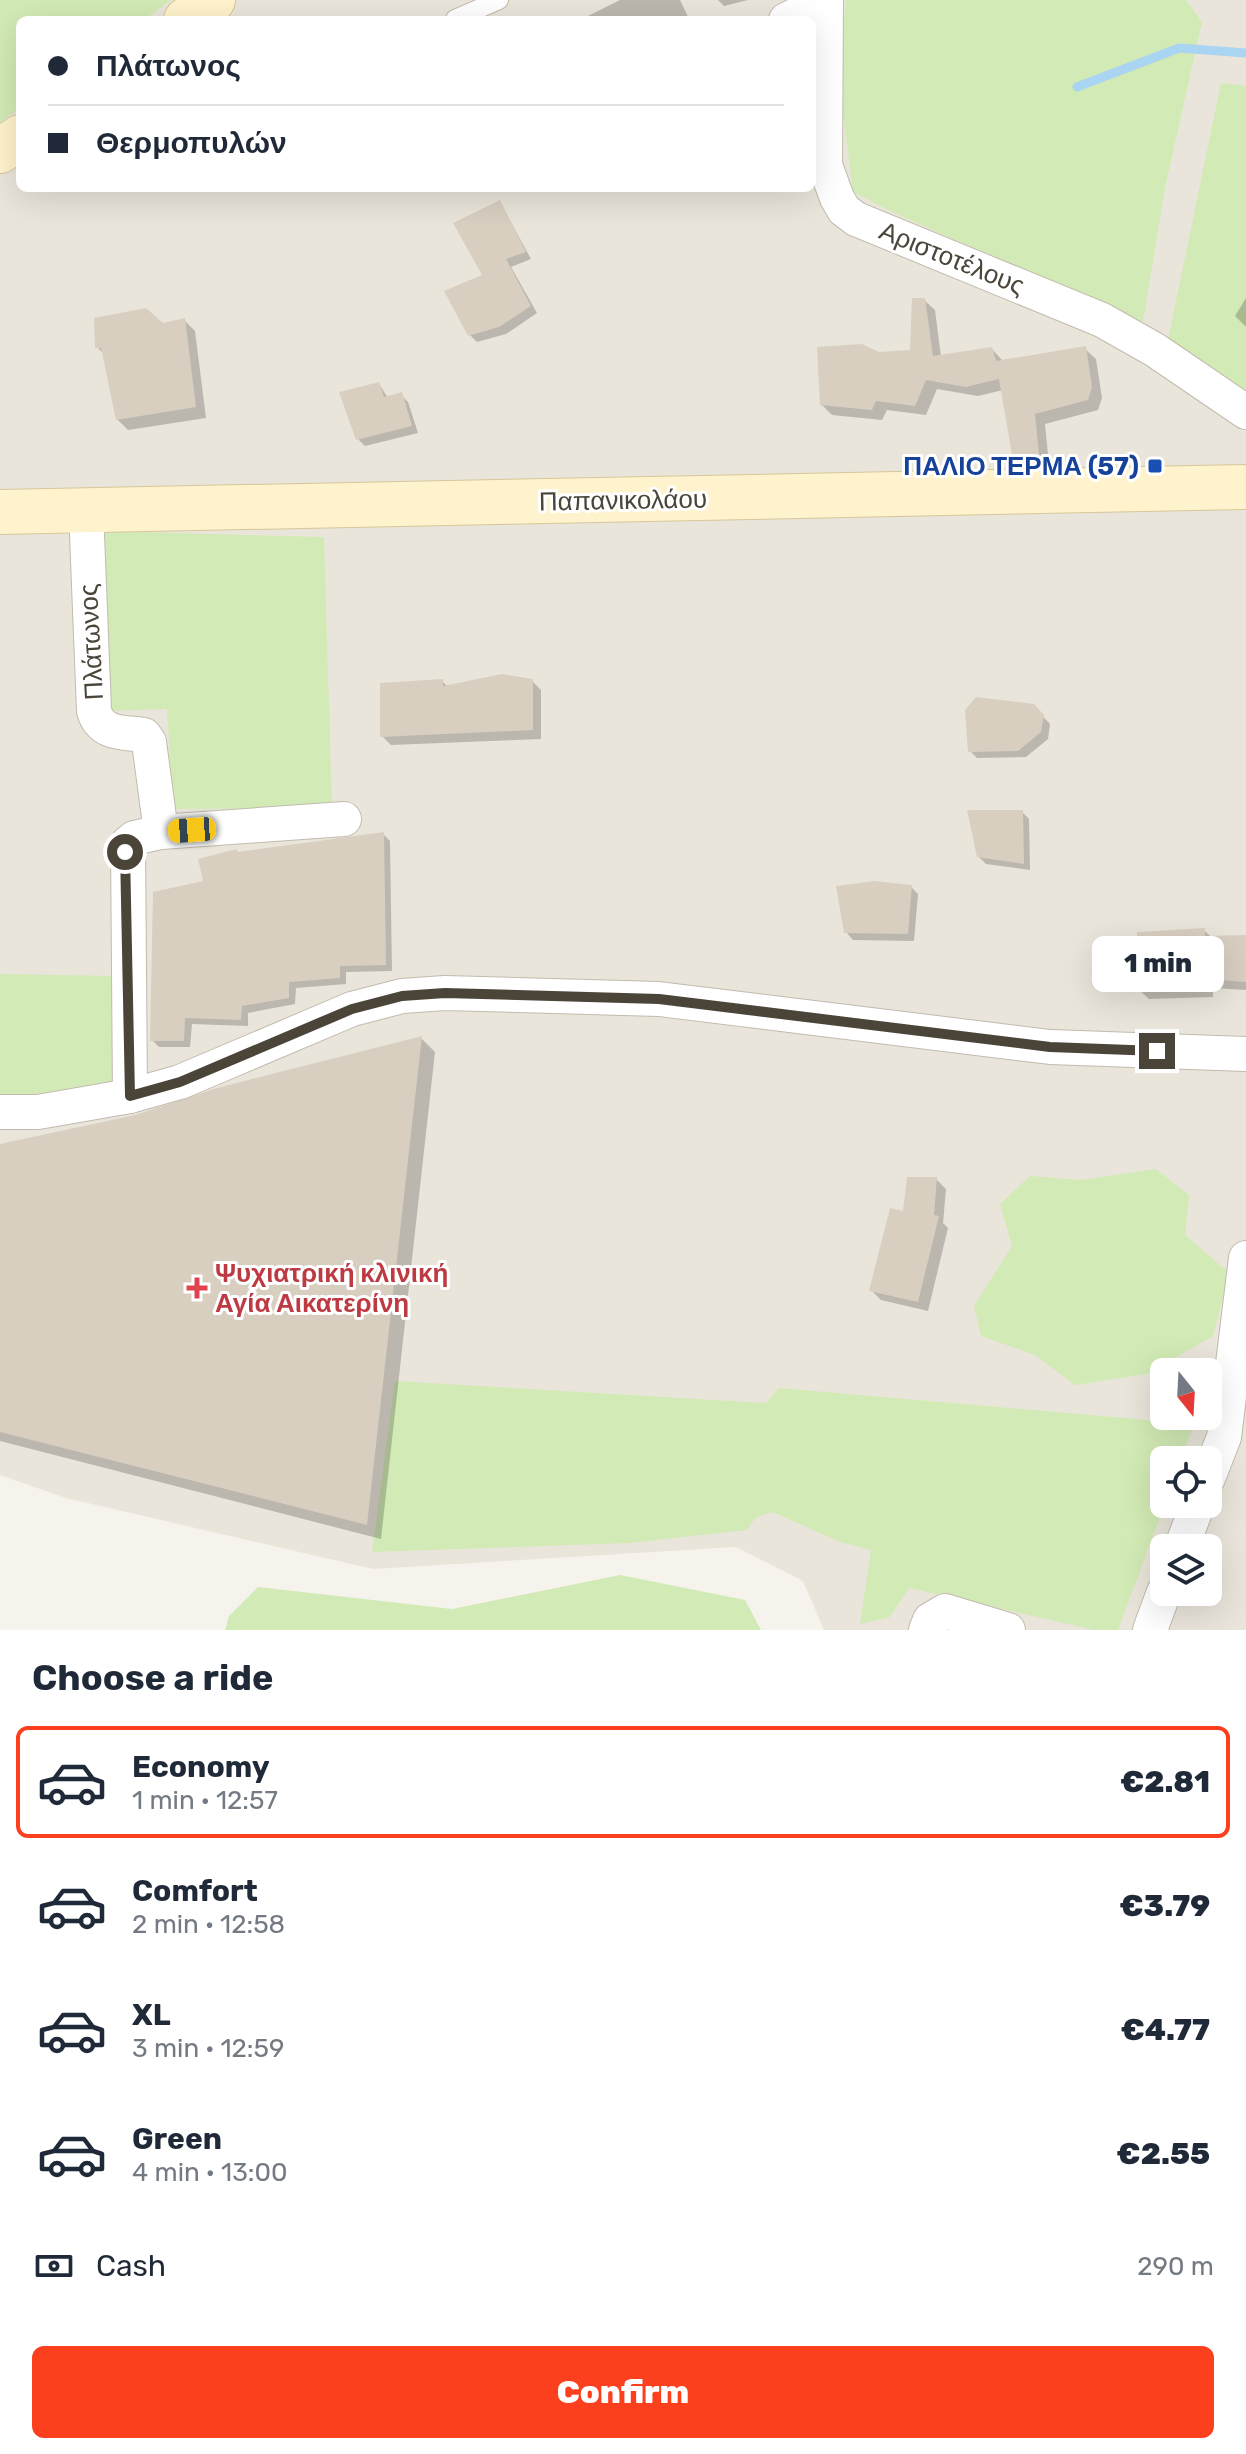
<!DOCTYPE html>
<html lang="en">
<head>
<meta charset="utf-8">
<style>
	:root { --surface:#fff; --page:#f2f2f3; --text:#1f2937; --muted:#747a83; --line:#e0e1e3; --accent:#fc3f1d }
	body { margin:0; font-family:Rubik,sans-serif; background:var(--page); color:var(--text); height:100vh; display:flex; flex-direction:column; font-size:30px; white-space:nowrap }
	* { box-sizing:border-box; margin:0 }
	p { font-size:26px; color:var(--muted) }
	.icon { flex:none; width:44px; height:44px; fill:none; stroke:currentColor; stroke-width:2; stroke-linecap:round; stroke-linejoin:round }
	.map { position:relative; height:1630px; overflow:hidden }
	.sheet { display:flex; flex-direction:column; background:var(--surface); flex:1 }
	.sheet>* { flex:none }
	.hud { position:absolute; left:16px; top:16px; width:800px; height:176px; border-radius:12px; box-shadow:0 8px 32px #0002; display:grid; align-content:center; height:176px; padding:0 32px; background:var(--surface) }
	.needle { width:52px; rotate:162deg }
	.fabs { position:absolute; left:1150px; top:1358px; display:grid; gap:16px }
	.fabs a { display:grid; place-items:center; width:72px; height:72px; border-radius:12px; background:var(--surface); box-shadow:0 8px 32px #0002; font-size:40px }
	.end { position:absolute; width:36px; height:36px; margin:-18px; border:10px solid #4b4439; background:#fff; box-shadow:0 0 0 4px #fff }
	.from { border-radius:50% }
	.bubble { position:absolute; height:56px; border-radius:12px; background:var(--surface); box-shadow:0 8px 32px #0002; font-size:26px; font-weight:800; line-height:56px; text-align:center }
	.car { position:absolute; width:24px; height:48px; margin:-24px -12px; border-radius:10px; box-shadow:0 0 6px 2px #0007; background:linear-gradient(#f5c518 24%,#345 0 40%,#f5c518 0 76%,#345 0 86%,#f5c518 0) }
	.hud b { display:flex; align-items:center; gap:28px; height:76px; font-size:30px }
	.hud b+b { border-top:2px solid var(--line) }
	.hud i { width:20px; height:20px; background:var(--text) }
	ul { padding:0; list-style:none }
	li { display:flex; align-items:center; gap:24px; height:112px; margin:0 16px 12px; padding:0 16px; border:4px solid transparent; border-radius:12px }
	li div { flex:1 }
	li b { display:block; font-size:30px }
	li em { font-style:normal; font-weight:800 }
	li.current { border-color:var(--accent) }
	li>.icon { width:72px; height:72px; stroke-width:1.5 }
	h2 { padding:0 32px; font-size:36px; line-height:96px }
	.pay { display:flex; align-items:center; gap:20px; height:88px; padding:0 32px; font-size:30px }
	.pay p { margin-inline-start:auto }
	.cta { display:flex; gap:16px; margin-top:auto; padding:16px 32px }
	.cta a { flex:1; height:92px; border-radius:12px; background:var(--accent); color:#fff; font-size:32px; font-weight:800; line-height:92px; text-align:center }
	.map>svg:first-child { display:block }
</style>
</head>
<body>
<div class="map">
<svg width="1246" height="1630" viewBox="0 0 1246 1630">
	<rect width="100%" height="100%" fill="#f6f3ec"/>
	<path fill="#eae5da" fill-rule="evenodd" d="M 0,0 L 1246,0 L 1246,1630 L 824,1630 L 803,1581 L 736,1547 L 373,1569 L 66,1498 L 0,1475 ZM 20,20 L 812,20 L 812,188 L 20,188 ZM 1164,1372 L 1208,1372 L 1208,1416 L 1164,1416 ZM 1164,1460 L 1208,1460 L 1208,1504 L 1164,1504 ZM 1164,1548 L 1208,1548 L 1208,1592 L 1164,1592 Z"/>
	<g fill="#d2eab5">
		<polygon points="0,0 171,0 144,20 20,20 20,108 0,122"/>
		<polygon points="846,0 1186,0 1202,22 1165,188 1143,322 892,212 853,192 838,73"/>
		<polygon points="1221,83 1246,86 1246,399 1167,345"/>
		<polygon points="99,531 324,537 332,808 173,809 167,709 106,711"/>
		<polygon points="0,974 116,976 114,1084 0,1098"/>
		<polygon points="1156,1169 1189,1195 1185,1235 1229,1273 1213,1336 1147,1374 1075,1385 1035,1355 981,1336 974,1306 1012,1246 1000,1204 1030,1176 1081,1180"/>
		<polygon points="395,1381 766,1403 779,1388 1194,1424 1181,1460 1164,1460 1165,1504 1118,1630 1095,1630 909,1588 890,1617 860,1624 871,1550 840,1542 773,1512 756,1517 747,1530 629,1543 372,1552"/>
		<polygon points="620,1575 745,1600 761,1630 225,1630 229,1616 258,1587 452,1609"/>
	</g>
	<g fill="#0003">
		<polygon points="620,0 680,0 689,19 580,20"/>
		<polygon points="718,0 748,0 724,6"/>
		<polygon points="500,202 531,259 511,267 537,313 506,334 477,342 470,335"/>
		<polygon points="1246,298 1246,327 1235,316"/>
		<polygon points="924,300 935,310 941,357 992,349 1002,360 1085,349 1096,359 1102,398 1098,410 1045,424 1049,465 1024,465 1014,454 1003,390 978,396 937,389 926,415 887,410 882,420 832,415 822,405 879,354 912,352"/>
		<polygon points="184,320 195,331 206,418 128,430 117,419 105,355 97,347"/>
		<polygon points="379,384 388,398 401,395 408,402 418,433 365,446 358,439"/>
		<polygon points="442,681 448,687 532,681 541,690 541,739 391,745 382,736"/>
		<polygon points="1033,706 1050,724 1048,739 1026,757 977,758 970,751"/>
		<polygon points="1022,812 1029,819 1030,870 986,864 978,856"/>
		<polygon points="383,834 390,841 392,971 346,972 346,984 296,988 295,1004 248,1013 248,1026 192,1024 190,1047 159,1047 152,1040 205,883 236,851 239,854"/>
		<polygon points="911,887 918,894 914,941 853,940 846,932"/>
		<polygon points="1204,930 1211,937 1246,937 1246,990 1213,988 1213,997 1149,999 1139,990"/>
		<polygon points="421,1038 435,1052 381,1539 0,1441 0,1146 136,1117"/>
		<polygon points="936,1179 946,1189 943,1223 948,1228 928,1311 881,1300 871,1290"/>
	</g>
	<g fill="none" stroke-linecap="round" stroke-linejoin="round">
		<polyline stroke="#a9d4f2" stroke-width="9" points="1077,87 1179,48 1246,53"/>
	</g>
	<g fill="#d8cfc1">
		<polygon points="500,200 526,252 506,259 531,306 499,327 468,336 444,291 482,275 453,223"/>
		<polygon points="912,298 925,298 933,356 992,347 996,361 1086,346 1092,387 1088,400 1035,414 1039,455 1012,455 999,379 966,387 926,380 915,406 876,401 872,410 820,405 817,347 862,344 879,352 910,350"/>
		<polygon points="146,308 163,323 185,318 196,407 116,420 101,348 95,348 94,318"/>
		<polygon points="379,382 384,397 402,392 412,426 356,440 339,392"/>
		<polygon points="502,674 533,679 533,730 380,737 380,683 443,679 443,686"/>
		<polygon points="976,697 1034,704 1044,715 1041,732 1018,751 968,752 965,710"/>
		<polygon points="967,810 1023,810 1024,864 977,857"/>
		<polygon points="384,832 386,965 340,966 340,978 289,982 289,998 242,1006 241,1020 185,1018 184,1041 150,1041 153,892 203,881 198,859 237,849 237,852"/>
		<polygon points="874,881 912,885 908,934 844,933 836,886"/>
		<polygon points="1205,928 1205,936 1246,935 1246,982 1204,979 1204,988 1137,990 1137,932"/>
		<polygon points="422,1036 367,1525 0,1432 0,1144 135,1115 217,1088"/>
		<polygon points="907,1177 937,1177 934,1215 939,1216 918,1302 869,1291 890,1208 903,1211"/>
	</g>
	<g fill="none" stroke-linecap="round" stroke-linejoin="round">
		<g stroke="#c2bbae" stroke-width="20">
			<polyline id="lane" points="455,19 499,0"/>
		</g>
		<g stroke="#c2bbae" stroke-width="36">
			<g id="street">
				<polyline points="826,0 825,165 837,198 844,210 856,219 1102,320 1155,350 1246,412"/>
				<polyline points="786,20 826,0"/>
				<path d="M 86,509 L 94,711 C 101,735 123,732 144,735 L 149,742 L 161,832"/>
				<polyline points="130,1096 128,843 134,838 161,832 344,819"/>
				<polyline points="0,1112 38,1112 130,1096 180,1082 352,1009 402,996 445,993 659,999 1050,1047 1246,1054"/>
				<polyline points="1208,1478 1224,1437 1246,1258"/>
				<polyline points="1181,1548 1198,1504"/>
				<polyline points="926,1630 930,1620 945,1611 1008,1630"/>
				<polyline points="1150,1630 1164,1592"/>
			</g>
		</g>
		<g stroke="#d6c79b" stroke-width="46">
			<g id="secondary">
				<polyline points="186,20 213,0"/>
				<polyline points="0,151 20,137"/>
				<polyline points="0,512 1246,487"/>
			</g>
		</g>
		<use href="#lane" stroke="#fff" stroke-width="18"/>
		<use href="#street" stroke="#fff" stroke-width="34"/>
		<use href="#secondary" stroke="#fff3cd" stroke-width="44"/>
	</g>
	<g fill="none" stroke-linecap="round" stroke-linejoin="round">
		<polyline stroke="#4b4439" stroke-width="10" points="125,852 130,1096 180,1082 352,1009 402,996 445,993 659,999 1050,1047 1157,1051"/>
	</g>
	<rect fill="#1a4fb4" stroke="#fff" stroke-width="3" x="1147" y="458" width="16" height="16" rx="4"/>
	<path fill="#e0444e" stroke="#fff" stroke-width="3" d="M193 1276h8v8h8v8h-8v8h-8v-8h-8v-8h8z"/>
	<g text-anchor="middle" stroke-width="6" stroke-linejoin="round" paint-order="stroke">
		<g font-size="26" fill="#4b4439" stroke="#fff">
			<text transform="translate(952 258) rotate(22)" y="9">Αριστοτέλους</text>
			<text transform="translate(623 500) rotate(-1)" y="9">Παπανικολάου</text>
			<text transform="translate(91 642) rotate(-93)" y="9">Πλάτωνος</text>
		</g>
		<g font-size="26" font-weight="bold" fill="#164399" stroke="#fff" text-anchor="end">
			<text x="1139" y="475">ΠΑΛΙΟ ΤΕΡΜΑ (57)</text>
		</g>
		<g font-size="26" font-weight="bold" fill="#be3a42" stroke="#fff" text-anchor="start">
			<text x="215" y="1282">Ψυχιατρική κλινική<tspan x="215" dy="30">Αγία Αικατερίνη</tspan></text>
		</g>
	</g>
</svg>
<div class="fabs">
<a><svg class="needle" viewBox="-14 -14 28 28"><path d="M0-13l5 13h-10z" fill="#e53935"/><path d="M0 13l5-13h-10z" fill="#747a83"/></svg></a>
<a><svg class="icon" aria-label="locate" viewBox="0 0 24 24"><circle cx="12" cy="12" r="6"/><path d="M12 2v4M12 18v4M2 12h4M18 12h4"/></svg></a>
<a><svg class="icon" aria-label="layers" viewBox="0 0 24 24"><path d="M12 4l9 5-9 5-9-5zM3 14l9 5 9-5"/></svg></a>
</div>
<i class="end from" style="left:125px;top:852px"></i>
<i class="end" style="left:1157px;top:1051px"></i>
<div class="bubble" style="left:1092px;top:936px;width:132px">1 min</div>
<i class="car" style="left:192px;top:830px;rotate:266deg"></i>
<div class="hud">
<b><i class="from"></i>Πλάτωνος</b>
<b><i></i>Θερμοπυλών</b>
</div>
</div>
<section class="sheet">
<h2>Choose a ride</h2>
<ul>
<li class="current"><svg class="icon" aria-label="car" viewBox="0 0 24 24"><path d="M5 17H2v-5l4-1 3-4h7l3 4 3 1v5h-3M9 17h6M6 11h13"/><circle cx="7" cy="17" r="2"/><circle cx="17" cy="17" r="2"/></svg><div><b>Economy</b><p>1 min · 12:57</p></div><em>€2.81</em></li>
<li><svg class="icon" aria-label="car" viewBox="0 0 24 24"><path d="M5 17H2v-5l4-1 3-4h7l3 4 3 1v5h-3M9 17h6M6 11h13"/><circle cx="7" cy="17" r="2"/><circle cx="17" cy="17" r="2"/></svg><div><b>Comfort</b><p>2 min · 12:58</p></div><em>€3.79</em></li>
<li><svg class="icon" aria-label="car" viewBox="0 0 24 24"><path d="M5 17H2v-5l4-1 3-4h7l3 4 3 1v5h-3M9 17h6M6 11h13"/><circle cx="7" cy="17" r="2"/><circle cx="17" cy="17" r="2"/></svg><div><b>XL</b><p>3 min · 12:59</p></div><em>€4.77</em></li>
<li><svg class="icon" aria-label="car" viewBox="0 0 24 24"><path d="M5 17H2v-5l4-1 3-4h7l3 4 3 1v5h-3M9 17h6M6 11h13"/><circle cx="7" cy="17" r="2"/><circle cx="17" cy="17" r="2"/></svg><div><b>Green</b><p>4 min · 13:00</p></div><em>€2.55</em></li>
</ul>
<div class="pay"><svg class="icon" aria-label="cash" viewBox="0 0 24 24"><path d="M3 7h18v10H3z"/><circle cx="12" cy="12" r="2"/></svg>Cash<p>290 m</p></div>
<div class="cta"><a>Confirm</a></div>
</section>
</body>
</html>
